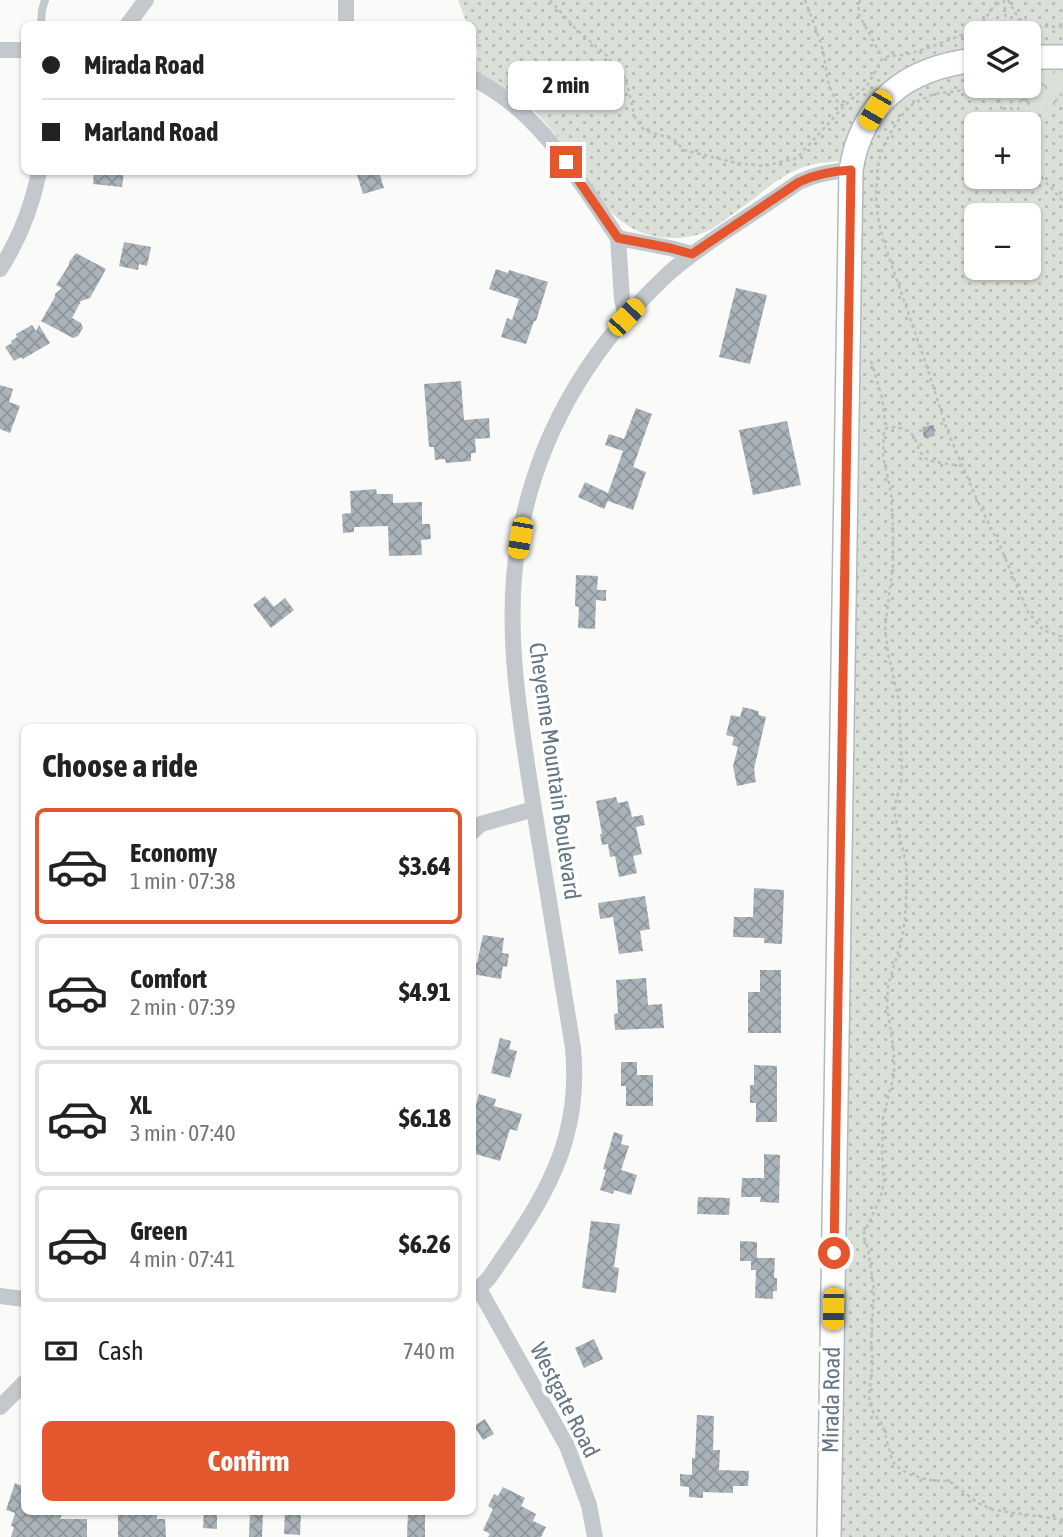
<!DOCTYPE html>
<html lang="en">
<head>
<meta charset="utf-8">
<style>
	:root { --surface:#fff; --page:#f2f2f2; --text:#222; --muted:#767676; --line:#e0e0e0; --accent:#e4572e }
	body { margin:0; font-family:"Asap Condensed",sans-serif; background:var(--page); color:var(--text); height:100vh; display:flex; flex-direction:column; font-size:26px; white-space:nowrap }
	* { box-sizing:border-box; margin:0 }
	p { font-size:23px; color:var(--muted) }
	.icon { flex:none; width:38px; height:38px; fill:none; stroke:currentColor; stroke-width:2; stroke-linecap:round; stroke-linejoin:round }
	.map { position:relative; flex:1; overflow:hidden }
	.sheet { position:absolute; left:21px; top:724px; width:455px; height:791px; display:flex; flex-direction:column; background:var(--surface); border-radius:10px; box-shadow:0 2px 5px #0004 }
	.sheet>* { flex:none }
	.top-card { position:absolute; left:21px; top:21px; width:455px; height:154px; border-radius:10px; box-shadow:0 2px 5px #0004; display:grid; align-content:center; height:154px; padding:0 21px; background:var(--surface) }
	.controls { position:absolute; left:964px; top:21px; display:grid; gap:14px }
	.controls a { display:grid; place-items:center; width:77px; height:77px; border-radius:10px; background:var(--surface); box-shadow:0 2px 5px #0004; font-size:35px }
	.end { position:absolute; width:32px; height:32px; margin:-16px; border:9px solid #e4572e; background:#fff; box-shadow:0 0 0 4px #fff }
	.from { border-radius:50% }
	.bubble { position:absolute; height:49px; border-radius:10px; background:var(--surface); box-shadow:0 2px 5px #0004; font-size:23px; font-weight:700; line-height:49px; text-align:center }
	.car { position:absolute; width:21px; height:42px; margin:-21px -10px; border-radius:9px; box-shadow:0 0 5px 2px #0007; background:linear-gradient(#f5c518 24%,#345 0 40%,#f5c518 0 76%,#345 0 86%,#f5c518 0) }
	.top-card b { display:flex; align-items:center; gap:24px; height:66px; font-size:26px }
	.top-card b+b { border-top:2px solid var(--line) }
	.top-card i { width:18px; height:18px; background:var(--text) }
	ul { padding:0; list-style:none }
	li { display:flex; align-items:center; gap:21px; height:116px; margin:0 14px 10px; padding:0 7px; border:4px solid var(--line); border-radius:10px }
	li div { flex:1 }
	li b { display:block; font-size:26px }
	li em { font-style:normal; font-weight:700 }
	li.on { border-color:var(--accent) }
	li>.icon { width:63px; height:63px; stroke-width:1.5 }
	h2 { padding:0 21px; font-size:32px; line-height:84px }
	.pay { display:flex; align-items:center; gap:18px; height:77px; padding:0 21px; font-size:26px }
	.pay p { margin-inline-start:auto }
	.button { display:flex; gap:14px; margin-top:auto; padding:14px 21px }
	.button a { flex:1; height:80px; border-radius:10px; background:var(--accent); color:#fff; font-size:28px; font-weight:700; line-height:80px; text-align:center }
	.map>svg:first-child { display:block }
</style>
</head>
<body>
<div class="map">
<svg width="1063" height="1537" viewBox="0 0 1063 1537">
	<defs>
		<pattern id="grass-dots" width="8" height="8" patternUnits="userSpaceOnUse" patternTransform="scale(1.75)"><rect width="8" height="8" fill="#dadfd7"/><path d="M2 2h.1M6 6h.1" fill="none" stroke="#b4b9b4" stroke-width="1.8" stroke-linecap="round"/></pattern>
		<pattern id="forest-crowns" width="20" height="18" patternUnits="userSpaceOnUse" patternTransform="scale(1.75)"><rect width="20" height="18" fill="#dadfd7"/><path d="M2 6a3 3 0 1 1 6 0M12 15a3 3 0 1 1 6 0" fill="none" stroke="#b4b9b4"/></pattern>
		<pattern id="building-cross-hatch" width="8" height="8" patternUnits="userSpaceOnUse" patternTransform="scale(1.75)"><rect width="8" height="8" fill="#aab3b9"/><path d="M0 0l8 8M0 8l8-8" fill="none" stroke="#8e969c"/></pattern>
	</defs>
	<rect width="100%" height="100%" fill="#fafaf8"/>
	<path fill="url(#grass-dots)" fill-rule="evenodd" d="M 458,0 L 1063,0 L 1063,1537 L 840,1537 L 859,387 L 859,161 C 838,161 815,161 796,170 C 773,180 755,200 734,213 C 724,220 714,229 703,233 C 690,238 674,239 660,237 C 603,230 584,167 550,128 C 527,100 506,87 474,70 L 478,52 L 473,38 L 472,24 L 467,24 ZM 976,33 L 1029,33 L 1029,86 L 976,86 ZM 976,124 L 1029,124 L 1029,177 L 976,177 ZM 976,215 L 1029,215 L 1029,268 L 976,268 Z"/>
	<polygon fill="url(#forest-crowns)" points="1029,71 1063,71 1063,87 1055,108 1020,114 1018,86 1029,86"/>
	<g fill="url(#building-cross-hatch)">
		<polygon points="94,172 124,172 122,187 93,184"/>
		<polygon points="356,172 379,172 384,188 363,194"/>
		<polygon points="124,242 151,247 147,266 139,264 138,270 119,266"/>
		<polygon points="76,253 106,269 90,298 81,301 72,318 81,323 83,328 78,336 73,338 41,321 55,297 55,294 62,288 56,285 69,265 69,262"/>
		<polygon points="496,269 508,273 509,270 548,282 536,321 534,321 526,344 501,337 507,318 512,320 519,299 489,289"/>
		<polygon points="736,288 767,295 750,364 719,357"/>
		<polygon points="32,325 36,331 39,325 50,343 23,359 21,357 14,361 5,347 12,343 11,341 17,337 16,334"/>
		<polygon points="461,381 464,420 489,418 490,438 475,439 476,453 471,453 471,461 446,463 445,459 435,460 434,447 429,447 424,384"/>
		<polygon points="0,385 13,389 9,402 20,406 10,433 0,429"/>
		<polygon points="636,408 652,414 633,467 646,472 633,510 608,501 604,509 578,497 585,482 608,493 623,451 605,445 609,434 624,439"/>
		<polygon points="787,421 801,485 753,495 739,430"/>
		<polygon points="934,425 935,436 924,438 922,427"/>
		<polygon points="376,489 377,494 393,494 393,503 422,502 422,524 430,524 431,539 421,540 422,555 389,556 388,526 354,527 354,532 343,533 342,514 351,513 350,491"/>
		<polygon points="576,575 598,576 597,590 606,590 606,601 596,600 595,629 578,628 579,607 575,606"/>
		<polygon points="265,596 274,607 285,598 294,610 271,628 253,605"/>
		<polygon points="743,707 758,711 759,715 766,717 754,769 756,782 737,786 733,766 738,747 732,745 734,737 726,735 731,715 740,717"/>
		<polygon points="616,797 618,803 628,801 632,817 643,815 645,825 636,827 642,854 633,856 637,873 619,877 615,856 610,857 608,844 602,845 600,834 602,834 596,801"/>
		<polygon points="754,888 784,890 782,944 764,943 764,938 733,937 734,917 753,917"/>
		<polygon points="645,896 650,929 640,931 643,951 619,954 613,917 600,919 598,903"/>
		<polygon points="483,935 504,938 502,953 509,954 507,967 503,966 501,979 472,974 472,962 477,963"/>
		<polygon points="760,970 781,970 781,1033 748,1033 748,992 760,992"/>
		<polygon points="646,978 648,1005 662,1004 664,1028 615,1030 614,1014 618,1013 616,980"/>
		<polygon points="500,1038 511,1041 509,1049 517,1051 510,1078 491,1073"/>
		<polygon points="621,1062 637,1062 637,1075 653,1075 653,1106 626,1106 626,1086 621,1086"/>
		<polygon points="754,1065 777,1066 777,1122 756,1122 756,1103 750,1103 750,1085 754,1085"/>
		<polygon points="479,1094 496,1099 494,1106 522,1114 517,1131 510,1129 500,1161 472,1153 472,1118"/>
		<polygon points="614,1132 623,1135 621,1144 629,1146 621,1170 637,1175 631,1195 614,1190 613,1194 600,1190 606,1170 603,1169"/>
		<polygon points="764,1154 780,1155 779,1203 760,1202 761,1197 741,1197 742,1178 764,1178"/>
		<polygon points="698,1197 730,1198 729,1215 697,1214"/>
		<polygon points="591,1221 620,1224 614,1267 619,1268 616,1293 582,1288"/>
		<polygon points="740,1241 757,1242 757,1258 775,1258 774,1278 777,1278 777,1291 773,1291 773,1299 755,1298 756,1270 751,1270 751,1261 740,1261"/>
		<polygon points="594,1339 603,1359 584,1368 575,1348"/>
		<polygon points="697,1415 714,1416 713,1450 720,1450 719,1470 749,1471 748,1486 733,1486 733,1493 703,1492 703,1498 689,1497 689,1487 680,1486 680,1474 692,1475 692,1458 695,1458"/>
		<polygon points="485,1419 494,1434 483,1440 474,1426"/>
		<polygon points="15,1483 24,1487 24,1512 63,1512 60,1519 87,1519 87,1537 11,1537 14,1527 11,1526 15,1513 6,1510"/>
		<polygon points="503,1487 525,1498 521,1506 536,1514 533,1521 546,1527 541,1537 488,1537 490,1534 483,1530 493,1509 488,1506 494,1494 498,1496"/>
		<polygon points="118,1512 157,1512 157,1519 165,1519 166,1537 118,1537"/>
		<polygon points="204,1512 217,1512 217,1529 203,1528"/>
		<polygon points="250,1512 263,1512 262,1537 249,1537"/>
		<polygon points="285,1512 301,1512 300,1535 284,1534"/>
		<polygon points="408,1512 425,1512 425,1537 407,1537"/>
	</g>
	<g fill="none" stroke-linecap="round" stroke-linejoin="round">
		<g stroke="#b3babf" stroke-width="26">
			<g id="secondary">
				<polyline points="1029,57 1063,57"/>
				<path d="M 829,1537 L 851,170 C 862,101 909,67 976,60"/>
			</g>
		</g>
		<g stroke="#bbbfc2" stroke-width="2.5" stroke-dasharray="3.5 3.5" stroke-linecap="butt">
			<polyline points="550,0 575,28 606,55 626,80 635,117 644,130 673,139 684,150 736,163 764,166 797,158 845,105 867,86 882,59 889,56 904,55 925,49 978,29 998,0"/>
			<path d="M 805,0 C 811,16 817,31 822,47 C 828,69 824,86 840,105 L 845,105"/>
			<polyline points="860,0 858,13 882,57"/>
			<polyline points="1004,0 1007,33"/>
			<polyline points="1008,0 1019,19 1037,26 1063,27"/>
			<polyline points="1010,86 1012,117"/>
			<polyline points="1023,124 1012,117 1004,116 996,90 972,89 934,94 914,103 902,115 892,130 883,147 878,163 876,196 878,218 883,240 927,367 947,430 977,500 1001,548 1028,612 1043,630 1063,637"/>
			<polyline points="1029,160 1035,170 1063,201"/>
			<polyline points="871,361 882,397 885,422 887,427"/>
			<path d="M 962,466 C 955,465 933,462 928,460 C 913,451 921,432 900,428 C 893,427 890,426 884,430 L 883,456 L 891,492 L 893,530 L 893,565 L 885,627 L 888,653 L 899,701 L 902,768 L 901,783 L 895,804 L 895,815 L 906,864 L 907,881 L 905,920 L 901,943 L 888,985 L 887,1006 L 894,1053 L 894,1074 L 883,1118 L 882,1153 L 884,1183 L 880,1199 L 863,1235 L 868,1248 L 874,1291 L 871,1346 L 873,1360 L 869,1395 L 870,1405 L 873,1412 L 883,1426 L 892,1460 L 896,1466 L 909,1474 L 928,1480 L 946,1481 L 952,1483 L 978,1503 L 994,1510 L 1063,1520"/>
		</g>
		<polyline stroke="#c3c8cc" stroke-width="8" points="41,24 42,10 45,0"/>
		<g stroke="#c3c8cc" stroke-width="16">
			<polyline points="346,0 346,24"/>
			<polyline points="128,24 146,0"/>
			<polyline points="0,50 24,50"/>
			<path d="M 472,78 C 540,111 577,178 618,238"/>
			<polyline points="618,238 622,299 626,317"/>
			<polyline points="618,238 670,248 692,254"/>
			<path d="M 0,269 C 19,240 32,206 39,172"/>
			<polyline points="472,832 481,824 534,809"/>
			<polyline points="479,1289 567,1446 589,1505 595,1537"/>
			<path d="M 472,1291 C 486,1287 496,1267 504,1256 C 551,1188 581,1133 573,1048 C 560,964 545,881 532,797 C 521,724 508,651 514,577 C 525,456 581,355 669,273 C 686,258 705,245 724,232 C 749,216 774,199 799,182 C 816,174 832,171 851,170"/>
			<polyline points="0,1296 24,1299"/>
			<polyline points="0,1407 24,1383"/>
		</g>
		<use href="#secondary" stroke="#fff" stroke-width="23"/>
	</g>
	<g fill="none" stroke-linecap="round" stroke-linejoin="round">
		<path stroke="#e4572e" stroke-width="9" d="M 566,162 L 618,238 L 670,248 L 692,254 L 799,182 C 816,174 832,171 851,170 L 834,1253"/>
	</g>
	<g text-anchor="middle" stroke-width="7" stroke-linejoin="round" paint-order="stroke">
		<g font-size="23" fill="#657683" stroke="#fff">
			<text transform="translate(555 771) rotate(82)" y="8">Cheyenne Mountain Boulevard</text>
			<text transform="translate(565 1400) rotate(63)" y="8">Westgate Road</text>
			<text transform="translate(831 1400) rotate(-89)" y="8">Mirada Road</text>
		</g>
	</g>
</svg>
<div class="controls">
<a><svg class="icon" aria-label="layers" viewBox="0 0 24 24"><path d="M12 4l9 5-9 5-9-5zM3 14l9 5 9-5"/></svg></a>
<a>+</a>
<a>−</a>
</div>
<i class="end from" style="left:834px;top:1253px"></i>
<i class="end" style="left:566px;top:162px"></i>
<div class="bubble" style="left:508px;top:61px;width:116px">2 min</div>
<i class="car" style="left:875px;top:110px;rotate:210deg"></i>
<i class="car" style="left:626px;top:317px;rotate:43deg"></i>
<i class="car" style="left:520px;top:538px;rotate:190deg"></i>
<i class="car" style="left:833px;top:1309px;rotate:181deg"></i>
<div class="top-card">
<b><i class="from"></i>Mirada Road</b>
<b><i></i>Marland Road</b>
</div>
<section class="sheet">
<h2>Choose a ride</h2>
<ul>
<li class="on"><svg class="icon" aria-label="car" viewBox="0 0 24 24"><path d="M5 17H2v-5l4-1 3-4h7l3 4 3 1v5h-3M9 17h6M6 11h13"/><circle cx="7" cy="17" r="2"/><circle cx="17" cy="17" r="2"/></svg><div><b>Economy</b><p>1 min · 07:38</p></div><em>$3.64</em></li>
<li><svg class="icon" aria-label="car" viewBox="0 0 24 24"><path d="M5 17H2v-5l4-1 3-4h7l3 4 3 1v5h-3M9 17h6M6 11h13"/><circle cx="7" cy="17" r="2"/><circle cx="17" cy="17" r="2"/></svg><div><b>Comfort</b><p>2 min · 07:39</p></div><em>$4.91</em></li>
<li><svg class="icon" aria-label="car" viewBox="0 0 24 24"><path d="M5 17H2v-5l4-1 3-4h7l3 4 3 1v5h-3M9 17h6M6 11h13"/><circle cx="7" cy="17" r="2"/><circle cx="17" cy="17" r="2"/></svg><div><b>XL</b><p>3 min · 07:40</p></div><em>$6.18</em></li>
<li><svg class="icon" aria-label="car" viewBox="0 0 24 24"><path d="M5 17H2v-5l4-1 3-4h7l3 4 3 1v5h-3M9 17h6M6 11h13"/><circle cx="7" cy="17" r="2"/><circle cx="17" cy="17" r="2"/></svg><div><b>Green</b><p>4 min · 07:41</p></div><em>$6.26</em></li>
</ul>
<div class="pay"><svg class="icon" aria-label="cash" viewBox="0 0 24 24"><path d="M3 7h18v10H3z"/><circle cx="12" cy="12" r="2"/></svg>Cash<p>740 m</p></div>
<div class="button"><a>Confirm</a></div>
</section>
</div>
</body>
</html>
